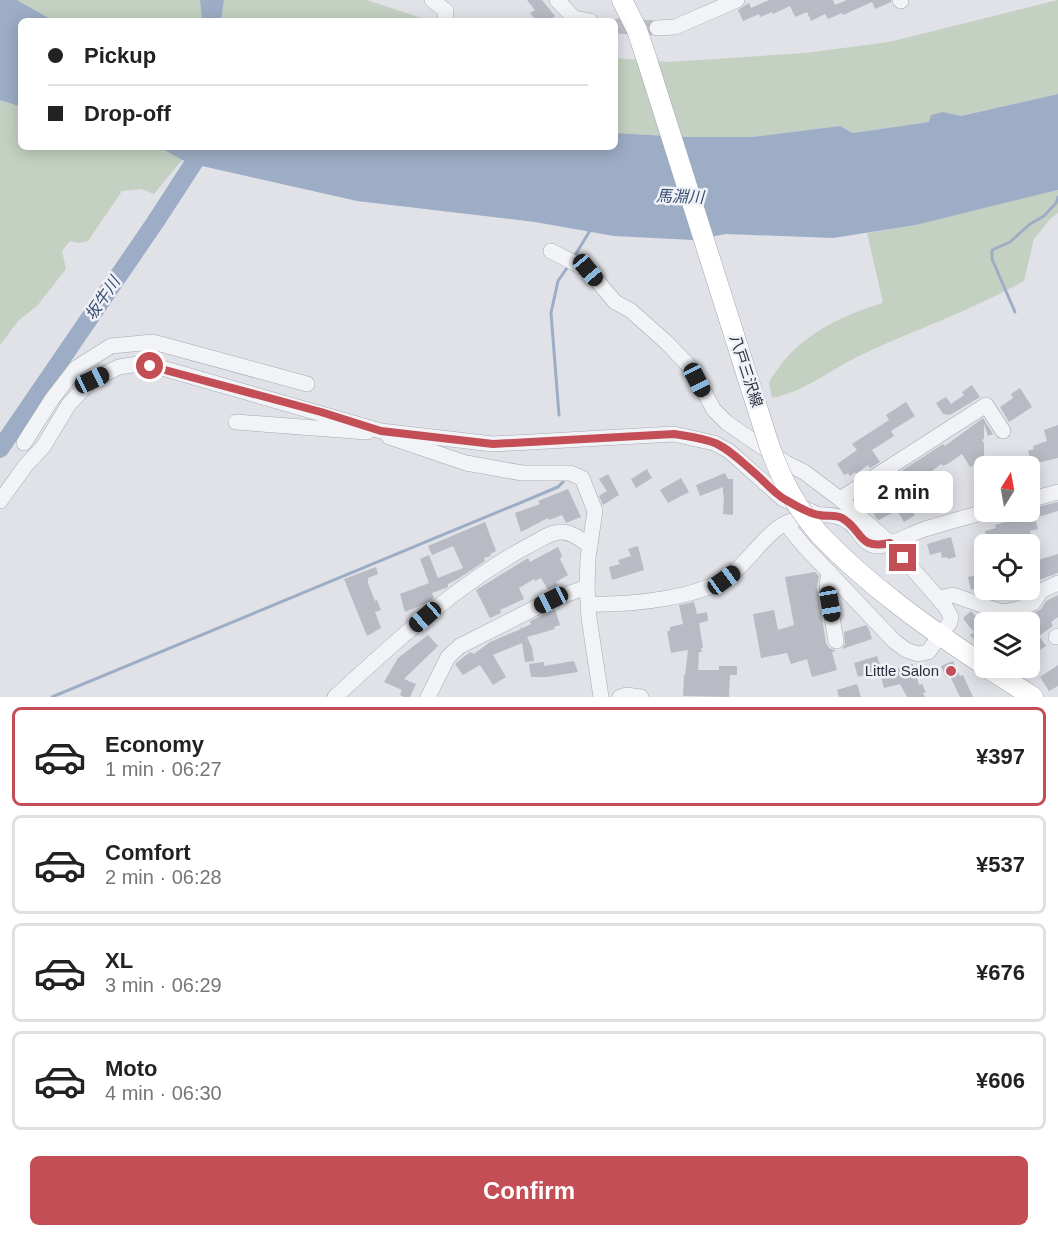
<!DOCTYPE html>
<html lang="en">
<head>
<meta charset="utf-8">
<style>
	:root { --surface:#fff; --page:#f6f6f6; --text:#222; --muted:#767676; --line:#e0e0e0; --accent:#c44e55 }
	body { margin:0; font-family:Arial,"Noto Sans JP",sans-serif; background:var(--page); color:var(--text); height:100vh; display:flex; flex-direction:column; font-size:22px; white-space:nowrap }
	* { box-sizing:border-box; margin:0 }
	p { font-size:20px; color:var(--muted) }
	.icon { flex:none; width:33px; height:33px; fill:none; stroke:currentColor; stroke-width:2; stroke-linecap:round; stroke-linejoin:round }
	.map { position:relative; height:697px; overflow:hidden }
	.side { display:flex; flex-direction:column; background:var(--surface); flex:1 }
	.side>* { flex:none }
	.guide { position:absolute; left:18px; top:18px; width:600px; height:132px; border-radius:9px; box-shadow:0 3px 15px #0003; display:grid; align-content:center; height:132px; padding:0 30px; background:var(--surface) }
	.needle { width:39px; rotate:11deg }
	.tools { position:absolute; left:974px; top:456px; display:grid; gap:12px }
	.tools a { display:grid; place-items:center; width:66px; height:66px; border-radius:9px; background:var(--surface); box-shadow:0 3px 15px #0003; font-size:30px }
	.end { position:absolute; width:27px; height:27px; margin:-14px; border:8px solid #c44e55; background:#fff; box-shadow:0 0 0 3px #fff }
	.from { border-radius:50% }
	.bubble { position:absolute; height:42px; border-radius:9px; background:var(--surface); box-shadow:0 3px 15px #0003; font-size:20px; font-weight:700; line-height:42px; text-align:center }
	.car { position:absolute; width:18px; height:36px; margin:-18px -9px; border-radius:8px; box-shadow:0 0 4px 2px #0007; background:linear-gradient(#222 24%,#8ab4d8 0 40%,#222 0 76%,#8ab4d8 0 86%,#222 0) }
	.guide b { display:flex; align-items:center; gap:21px; height:57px; font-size:22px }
	.guide b+b { border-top:2px solid var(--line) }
	.guide i { width:15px; height:15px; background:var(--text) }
	ul { padding:10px 0 0; list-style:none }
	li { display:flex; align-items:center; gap:18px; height:99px; margin:0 12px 9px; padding:0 18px; border:3px solid var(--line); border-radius:9px }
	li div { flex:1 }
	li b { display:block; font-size:22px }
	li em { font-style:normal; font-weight:700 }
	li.active { border-color:var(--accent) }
	li>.icon { width:54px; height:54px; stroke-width:1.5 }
	.action { display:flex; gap:12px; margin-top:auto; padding:12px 30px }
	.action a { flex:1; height:69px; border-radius:9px; background:var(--accent); color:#fff; font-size:24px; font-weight:700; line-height:69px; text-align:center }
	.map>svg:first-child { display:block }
</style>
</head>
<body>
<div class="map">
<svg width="1058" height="697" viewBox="0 0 1058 697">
	<rect width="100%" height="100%" fill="#e0e2e8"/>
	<g fill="#c4d1c2">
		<polygon points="17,0 200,0 202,21 54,21"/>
		<polygon points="224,0 367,0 430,21 221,21"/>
		<polygon points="1058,0 1058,94 961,116 943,112 930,122 853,133 840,126 752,137 686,137 615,133 615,58 669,62 805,53 889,42"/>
		<polygon points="0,100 21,107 21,147 159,147 182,160 154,194 141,189 122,191 88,241 78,243 70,241 62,251 66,269 37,306 19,320 0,345"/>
		<path d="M 1058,190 L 1058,213 L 1051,218 L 1034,239 L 1024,281 C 971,311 914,330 859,356 C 830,370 804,392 772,398 L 769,382 C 775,373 781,363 789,355 C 814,329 848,313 883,303 L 867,233 L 916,225 Z"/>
	</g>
	<g fill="#9dadc5">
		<polygon points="0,0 17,0 54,21 21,21 21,107 0,100"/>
		<polygon points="200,0 224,0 221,21 202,21"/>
		<polygon points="1058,94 1058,190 916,225 833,238 726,234 693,240 614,236 535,222 357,201 202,166 182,160 159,147 615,147 615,133 686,137 752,137 840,126 853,133 929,122 931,115 943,112 961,116"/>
	</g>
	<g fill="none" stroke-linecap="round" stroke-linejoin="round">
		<g stroke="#9dadc5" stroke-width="3">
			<polyline points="574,257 591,229"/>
			<polyline points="1015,312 992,259 992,250 1010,242 1030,224 1044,216 1056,203 1058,197"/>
			<polyline points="559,415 551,313 558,281 569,265"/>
			<polyline points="52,697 558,487 563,482"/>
		</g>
		<polyline stroke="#9dadc5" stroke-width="18" points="0,449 156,221 204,147"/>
	</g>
	<g fill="#b8bbc4">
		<polygon points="527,0 542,0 555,16 549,21 536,21 530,13 535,10"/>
		<polygon points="769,0 833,0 835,5 847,0 891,0 891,2 875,9 872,2 843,15 842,13 828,19 825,14 811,21 807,12 795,17 790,6 773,14 772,12 760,17 759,14 743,21 738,10 749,3 751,8"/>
		<polygon points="972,385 980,397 950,415 943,414 936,403 946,397 951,404 964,395 962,392"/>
		<polygon points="1020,388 1032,407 1009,422 1000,407 1013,398 1011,394"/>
		<polygon points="906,402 915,416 891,431 894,436 872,450 880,462 870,468 868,465 856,474 855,472 850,476 848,473 844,475 837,464 857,450 852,444 889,420 886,415"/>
		<polygon points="983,418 993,434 988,436 984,424 984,439 982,440 984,443 984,484 975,464 970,467 962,454 949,463 943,466 941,464 912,486 916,494 905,501 915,515 904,522 897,510 879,520 876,518 874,514 876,512 867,497 865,499 863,496 943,444 945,446"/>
		<polygon points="1058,425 1058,458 1032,464 1028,451 1034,449 1033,446 1047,441 1044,430"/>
		<polygon points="647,469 652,478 636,488 631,479"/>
		<polygon points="725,473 728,479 733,479 733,515 723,514 724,495 723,495 723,487 700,496 696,485"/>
		<polygon points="608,474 619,495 603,505 599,496 607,491 599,479"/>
		<polygon points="681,478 689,492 668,503 660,490"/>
		<polygon points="568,489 581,517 566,523 562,515 549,520 548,518 521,532 515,513 540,504 538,501"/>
		<polygon points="1058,502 1058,511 1035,518 1038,529 1030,531 1038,560 1058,554 1058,573 1039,580 1035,570 1029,572 1029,544 988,544 985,531 996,528 995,525 1008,521 1007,515 1014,513 1014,512 1029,512 1029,509"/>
		<polygon points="485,522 496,551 490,554 491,556 484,558 485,561 456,580 448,584 448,587 432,593 434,598 429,602 405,612 400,594 429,583 420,559 429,555 438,578 463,568 453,546 432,555 428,546"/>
		<polygon points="951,537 956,557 948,559 947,557 942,558 941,552 930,555 927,544"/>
		<polygon points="638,546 644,570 612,580 609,567 620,564 618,560 631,556 628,549"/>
		<polygon points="558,547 562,556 560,559 568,575 556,582 558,585 548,590 541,578 535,581 534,579 519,588 524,599 500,610 501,613 490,618 476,590 528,558 530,562"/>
		<polygon points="376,567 378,574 368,578 368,583 375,601 377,600 381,610 375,612 381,628 367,636 344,579"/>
		<polygon points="815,572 819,576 817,588 826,643 829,648 836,651 832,652 837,670 812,677 807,659 791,664 787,653 761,658 753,614 774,610 778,630 794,625 785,577"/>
		<polygon points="984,573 984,591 975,592 974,589 971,590 968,577"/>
		<polygon points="1058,595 1058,617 1051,622 1053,626 1039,636 1046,646 1029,657 1029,630 1041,623 1034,613 1041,609 1046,601"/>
		<polygon points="694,602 697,614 707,612 708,621 699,623 703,648 701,648 702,652 699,652 698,670 719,670 719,666 737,666 737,675 730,675 729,697 683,696 684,675 685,675 688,650 671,653 667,631 670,631 670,627 683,624 679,605"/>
		<polygon points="555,609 560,625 554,627 555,629 527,637 532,648 534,661 525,662 522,643 493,655 506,677 493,685 480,665 463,675 455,664 470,652 474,654 490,642 521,629 520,627 523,628 531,624 530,621"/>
		<polygon points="971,611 984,625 984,637 977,643 970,635 974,632 964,620 964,617"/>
		<polygon points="866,625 869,629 872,639 842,649 845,644 844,632"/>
		<polygon points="428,635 438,646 404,679 416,684 410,697 404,697 400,695 402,690 384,682 398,658"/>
		<polygon points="877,656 882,670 858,677 854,663"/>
		<polygon points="574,661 578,672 546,677 531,677 529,664 544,662 544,666"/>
		<polygon points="953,661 960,676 963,675 973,697 960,697 950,676 946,677 941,666"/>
		<polygon points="913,664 919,685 922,684 926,692 923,693 925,697 907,697 900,684 884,688 880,673"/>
		<polygon points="1058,665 1058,686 1049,691 1040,677"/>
		<polygon points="857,684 861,697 839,697 837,690"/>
	</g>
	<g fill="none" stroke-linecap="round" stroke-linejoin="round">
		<polyline stroke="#bcbec6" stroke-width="15" stroke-dasharray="15 8" stroke-linecap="butt" points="615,26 657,28"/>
		<g stroke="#a6a9b2" stroke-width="16">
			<g id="minor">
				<polyline points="432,0 446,11 445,21"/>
				<polyline points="557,0 574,18 590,21"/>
				<polyline points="900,0 901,1"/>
				<polyline points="657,28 675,27 737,0"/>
				<polyline points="551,251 588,270 615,302 630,310 666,342 691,368 714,410 727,423 786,463 804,472 840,499 890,543 945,606 951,617 950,622 928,652 918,654 906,650 894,641 804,546 786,524"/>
				<polyline points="236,422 367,432"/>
				<polyline points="389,437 466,463 522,473 570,473 582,478 595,511 588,558 587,587 589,618 601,697"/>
				<polyline points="24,443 52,399 76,368 111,346 153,342 307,384"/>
				<polyline points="840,499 986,405 1003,431"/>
				<polyline points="1029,500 1058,492"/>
				<polyline points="0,501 26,465 43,447 69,404 92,380 119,367 138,364 162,368 381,431 493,444 674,434 714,443 729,451 783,499 819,515"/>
				<polyline points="829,572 827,586 836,641"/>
				<polyline points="939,598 953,595 1002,612 1018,609 1033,603 1041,591 1058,583"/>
				<path d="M 589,604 C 628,605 703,599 733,573 C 750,559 767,532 786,523 C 806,515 834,509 851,524 C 860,532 864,546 878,546 C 894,545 910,534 925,529 C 945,523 966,517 986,512"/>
				<polyline points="1056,637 1058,636"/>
				<path d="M 335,697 C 395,642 456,585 528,546 C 538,541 550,532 561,532 C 572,532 582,540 590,546"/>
				<polyline points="428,697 448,657 460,646 551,600 587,587"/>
				<polyline points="620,697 626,695 641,697"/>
			</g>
		</g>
		<g stroke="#a0a6b3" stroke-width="21">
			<g id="major">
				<polyline points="622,0 637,30 647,60"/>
				<path d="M 820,535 C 868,585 925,626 984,665"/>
				<polyline points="988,668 1033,697"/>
			</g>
		</g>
		<use href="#minor" stroke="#f2f3f6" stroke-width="15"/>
		<use href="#major" stroke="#fff" stroke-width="20"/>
		<g stroke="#a0a6b3" stroke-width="21" stroke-linecap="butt">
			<path id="major-bridge" d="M 647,60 L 769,445 C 782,481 795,506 820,535"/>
		</g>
		<use href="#major-bridge" stroke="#fff" stroke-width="20"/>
	</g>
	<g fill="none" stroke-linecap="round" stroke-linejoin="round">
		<path stroke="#c44e55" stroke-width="8" d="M 150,366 L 321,412 L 381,431 L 493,444 L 674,434 C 687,436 702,438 715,443 C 731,450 745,465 758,476 C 767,484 776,495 786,500 C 795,505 809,514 819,515 C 828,517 834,514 842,518 C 864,531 857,550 890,543 L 903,558"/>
	</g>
	<circle fill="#c44e55" stroke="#eff1f6" stroke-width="2" cx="951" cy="671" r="6"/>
	<g text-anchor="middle" stroke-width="5" stroke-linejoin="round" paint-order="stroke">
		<g font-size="15" fill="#2a2f3e" stroke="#eff1f6">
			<text transform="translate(746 371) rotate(72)" y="5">八戸三沢線</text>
		</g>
		<g font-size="15" fill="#2a2f3e" stroke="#eff1f6" text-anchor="end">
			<text x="939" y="676">Little Salon</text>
		</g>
		<g font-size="16" font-style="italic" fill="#374b6f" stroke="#eff1f6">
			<text transform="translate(680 196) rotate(2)" y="6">馬淵川</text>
			<text transform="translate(102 298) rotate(-56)" y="6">坂牛川</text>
		</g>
	</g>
</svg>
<div class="tools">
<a><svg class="needle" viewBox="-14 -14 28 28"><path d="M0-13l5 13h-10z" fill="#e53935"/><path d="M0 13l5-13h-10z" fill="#767676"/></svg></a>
<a><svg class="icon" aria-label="locate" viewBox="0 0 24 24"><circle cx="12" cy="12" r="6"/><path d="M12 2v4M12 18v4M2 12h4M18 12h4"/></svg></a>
<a><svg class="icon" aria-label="layers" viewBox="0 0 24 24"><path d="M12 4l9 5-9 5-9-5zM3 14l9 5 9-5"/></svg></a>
</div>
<i class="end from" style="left:150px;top:366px"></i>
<i class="end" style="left:903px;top:558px"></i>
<div class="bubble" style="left:854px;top:471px;width:99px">2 min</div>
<i class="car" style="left:588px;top:270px;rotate:140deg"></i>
<i class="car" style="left:92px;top:380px;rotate:65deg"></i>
<i class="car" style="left:697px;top:380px;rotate:153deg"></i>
<i class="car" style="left:724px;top:580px;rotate:54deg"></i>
<i class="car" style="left:551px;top:600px;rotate:243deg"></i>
<i class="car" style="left:830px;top:604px;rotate:170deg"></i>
<i class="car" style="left:425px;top:617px;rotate:229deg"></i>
<div class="guide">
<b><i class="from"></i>Pickup</b>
<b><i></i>Drop-off</b>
</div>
</div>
<section class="side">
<ul>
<li class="active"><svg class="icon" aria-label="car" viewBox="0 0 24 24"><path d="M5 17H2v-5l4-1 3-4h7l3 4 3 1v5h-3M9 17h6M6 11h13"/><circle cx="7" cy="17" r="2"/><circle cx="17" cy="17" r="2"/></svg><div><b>Economy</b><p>1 min · 06:27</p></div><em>¥397</em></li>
<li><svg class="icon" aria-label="car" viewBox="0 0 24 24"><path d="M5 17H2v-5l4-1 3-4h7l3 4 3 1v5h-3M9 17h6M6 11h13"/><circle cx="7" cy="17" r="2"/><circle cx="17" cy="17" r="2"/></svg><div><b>Comfort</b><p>2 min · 06:28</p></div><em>¥537</em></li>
<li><svg class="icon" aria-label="car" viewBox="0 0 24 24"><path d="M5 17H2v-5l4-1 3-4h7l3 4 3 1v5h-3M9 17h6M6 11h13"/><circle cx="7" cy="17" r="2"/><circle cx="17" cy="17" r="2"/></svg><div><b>XL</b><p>3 min · 06:29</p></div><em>¥676</em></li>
<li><svg class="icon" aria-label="car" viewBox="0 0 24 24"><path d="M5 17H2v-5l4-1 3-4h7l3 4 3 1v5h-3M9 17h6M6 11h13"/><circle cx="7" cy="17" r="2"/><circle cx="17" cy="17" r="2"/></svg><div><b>Moto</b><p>4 min · 06:30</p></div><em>¥606</em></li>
</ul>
<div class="action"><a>Confirm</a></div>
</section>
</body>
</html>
